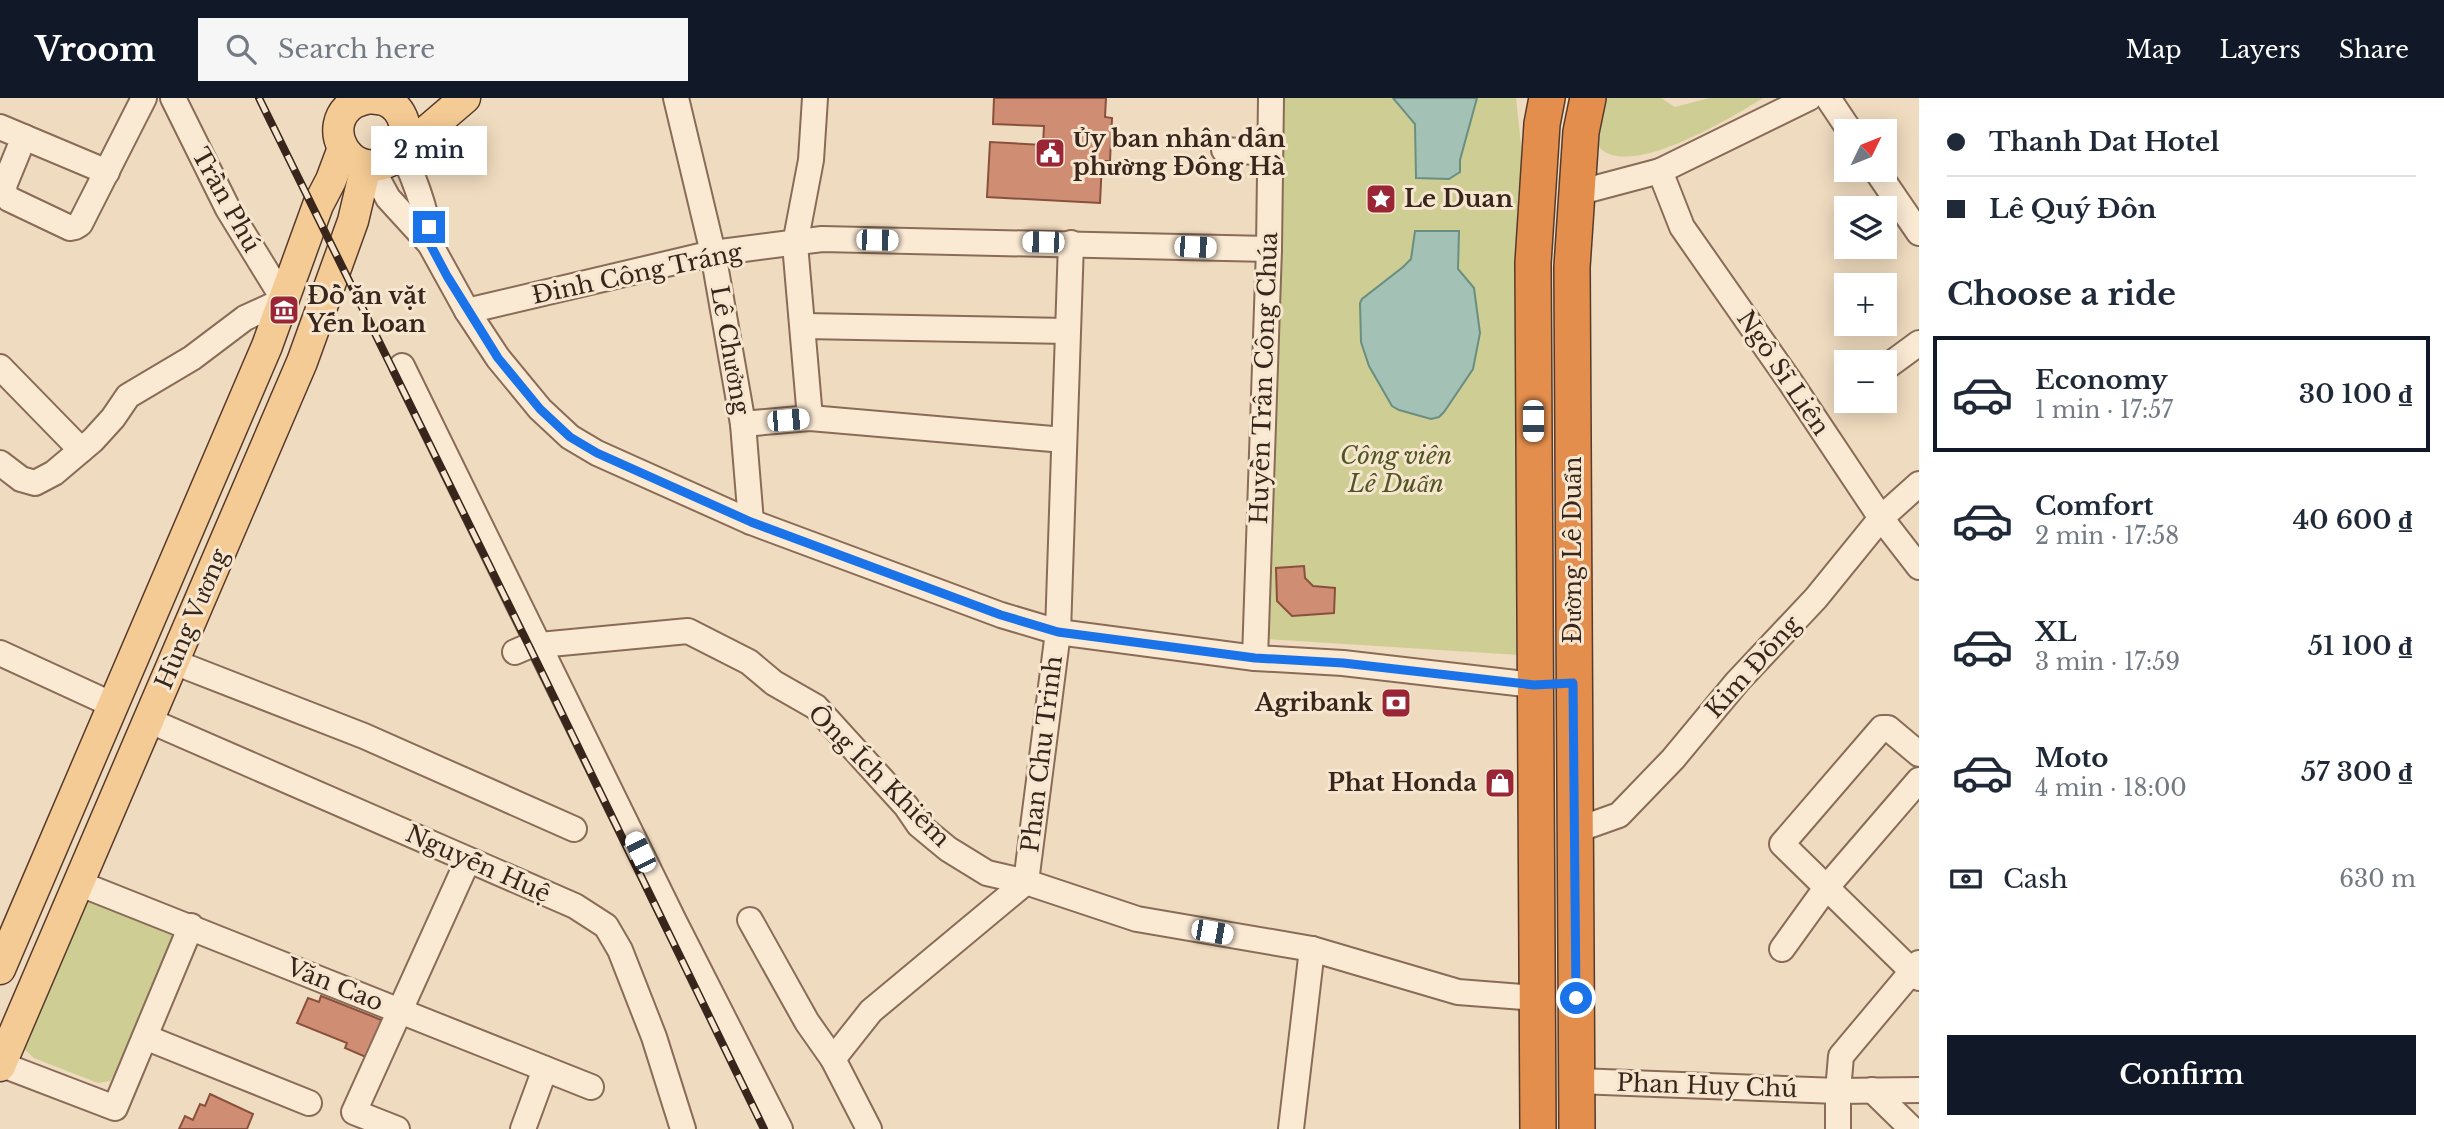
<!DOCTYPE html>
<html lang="en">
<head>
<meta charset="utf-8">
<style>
	:root { --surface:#fff; --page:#f6f6f7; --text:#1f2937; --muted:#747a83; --line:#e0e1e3; --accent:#111827 }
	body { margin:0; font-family:"Libre Baskerville",serif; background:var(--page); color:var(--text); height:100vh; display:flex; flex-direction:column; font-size:26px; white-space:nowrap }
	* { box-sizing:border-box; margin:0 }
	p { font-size:23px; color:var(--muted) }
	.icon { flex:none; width:38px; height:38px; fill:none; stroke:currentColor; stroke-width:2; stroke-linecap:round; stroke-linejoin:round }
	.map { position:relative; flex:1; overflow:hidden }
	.drawer { display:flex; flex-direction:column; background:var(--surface); width:525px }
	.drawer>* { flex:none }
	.top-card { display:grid; align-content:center; height:154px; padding:0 28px; background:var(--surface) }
	.needle { width:46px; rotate:47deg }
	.tools { position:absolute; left:1834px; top:21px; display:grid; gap:14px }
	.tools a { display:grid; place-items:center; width:63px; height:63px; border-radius:0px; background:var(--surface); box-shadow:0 4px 18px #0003; font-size:35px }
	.end { position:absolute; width:32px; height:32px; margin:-16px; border:9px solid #1a73e8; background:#fff; box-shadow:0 0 0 4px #fff }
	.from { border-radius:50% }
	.bubble { position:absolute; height:49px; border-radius:0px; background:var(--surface); box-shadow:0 4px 18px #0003; font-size:23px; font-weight:600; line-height:49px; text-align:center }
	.car { position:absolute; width:21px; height:42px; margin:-21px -10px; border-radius:9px; box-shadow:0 0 5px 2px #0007; background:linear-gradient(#fff 24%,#345 0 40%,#fff 0 76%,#345 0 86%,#fff 0) }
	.top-card b { display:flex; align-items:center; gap:24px; height:66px; font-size:26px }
	.top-card b+b { border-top:2px solid var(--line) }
	.top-card i { width:18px; height:18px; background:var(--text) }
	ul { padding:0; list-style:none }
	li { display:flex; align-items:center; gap:21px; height:116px; margin:0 14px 10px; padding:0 14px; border:4px solid transparent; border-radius:0px }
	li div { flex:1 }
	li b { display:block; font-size:26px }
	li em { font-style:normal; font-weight:600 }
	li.selected { border-color:var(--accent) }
	li>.icon { width:63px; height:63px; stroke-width:1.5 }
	h2 { padding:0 28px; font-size:32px; line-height:84px }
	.pay { display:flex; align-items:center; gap:18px; height:77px; padding:0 28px; font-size:26px }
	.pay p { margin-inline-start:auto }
	.cta { display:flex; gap:14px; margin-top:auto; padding:14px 28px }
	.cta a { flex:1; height:80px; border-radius:0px; background:var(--accent); color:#fff; font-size:28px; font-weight:600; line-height:80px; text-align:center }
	header { display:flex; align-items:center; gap:42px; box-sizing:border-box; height:98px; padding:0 35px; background:var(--accent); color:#fff }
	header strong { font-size:33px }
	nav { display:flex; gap:38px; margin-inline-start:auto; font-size:24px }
	.search { width:490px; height:63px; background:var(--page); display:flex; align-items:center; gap:18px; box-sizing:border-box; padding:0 24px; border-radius:0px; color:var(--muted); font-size:26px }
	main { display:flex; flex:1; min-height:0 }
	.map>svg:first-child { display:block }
</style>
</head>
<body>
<header>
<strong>Vroom</strong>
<div class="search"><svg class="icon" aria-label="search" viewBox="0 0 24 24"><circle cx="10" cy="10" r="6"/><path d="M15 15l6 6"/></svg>Search here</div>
<nav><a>Map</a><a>Layers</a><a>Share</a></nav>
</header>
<main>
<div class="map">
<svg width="1919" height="1031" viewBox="0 0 1919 1031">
	<rect width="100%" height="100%" fill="#efdbbf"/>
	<g fill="#cecd93">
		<polygon points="1280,0 1516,0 1522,56 1519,557 1268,541"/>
		<path d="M 1589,0 L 1661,0 L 1675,9 L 1710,0 L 1763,0 C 1734,18 1627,84 1598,48 C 1590,38 1591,13 1589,0 Z"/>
		<polygon points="86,800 172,835 173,840 113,978 110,983 98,985 34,960 25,952 18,936"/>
	</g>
	<g fill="#a3c1b4" stroke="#698f81" stroke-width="2">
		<polygon points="1393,0 1477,0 1460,62 1460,74 1449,81 1416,80 1415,26"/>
		<polygon points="1415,133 1459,133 1458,171 1474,190 1480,235 1473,271 1444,314 1439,319 1431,321 1399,312 1392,308 1369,268 1361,244 1360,205 1362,201 1403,169 1411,161"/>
	</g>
	<g fill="#cf8e74" stroke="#89513c" stroke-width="2">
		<polygon points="994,0 1106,0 1105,19 1112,20 1110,63 1102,63 1100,105 987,99 990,44 1043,47 1044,28 993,26"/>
		<polygon points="1304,468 1305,480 1313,488 1335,490 1334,515 1292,518 1277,503 1276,470"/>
		<polygon points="321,898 384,923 368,960 345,950 347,945 297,925 308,900 319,904"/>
		<polygon points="210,996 253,1016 247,1031 179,1031 185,1018 193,1022 200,1006 205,1008"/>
	</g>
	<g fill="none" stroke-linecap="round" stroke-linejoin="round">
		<g stroke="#896b57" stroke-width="28">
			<g id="minor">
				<polyline points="676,0 713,155 743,326 751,424"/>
				<polyline points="1828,0 1850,33"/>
				<polyline points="0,29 107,74"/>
				<polyline points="24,39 4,88 5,96 9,101 70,130 75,129 80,126 144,0"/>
				<polyline points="1224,52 1270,55"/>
				<path d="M 402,54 C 415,82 428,116 430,146"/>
				<polyline points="366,68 376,78 388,100 430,146 467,213 498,260 540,311 570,339 597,355 751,424 1001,517 1058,534 1255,560 1343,565 1534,587"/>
				<polyline points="1876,72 1919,135"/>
				<polyline points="1660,73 1682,129 1791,285 1881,420 1919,469"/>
				<polyline points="1577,95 1660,73 1809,0"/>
				<polyline points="467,213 713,155 822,141 1269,151"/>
				<polyline points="804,228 1067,233"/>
				<polyline points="402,268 674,823 780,1031"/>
				<polyline points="0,269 81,352"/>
				<polyline points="1885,270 1919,245"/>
				<polyline points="810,320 795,146 811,62 815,0"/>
				<polyline points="743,326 810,320 1064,342"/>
				<polyline points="0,365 21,381 35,385 54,375 93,342 113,320 128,298 192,260 245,220 284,202 228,111 173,0"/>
				<polyline points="515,554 529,548 688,533 749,564 774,585 816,609 906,708 919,727 948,751 987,775 1026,784 1137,821 1312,851 1458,894 1536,900"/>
				<polyline points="0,555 113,607"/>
				<polyline points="1255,560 1269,151 1271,0"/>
				<polyline points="174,564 364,638 574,731"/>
				<polyline points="148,622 575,808 606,828 620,852 654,939 683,1031"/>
				<polyline points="1919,656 1888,630 1882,630 1782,746 1919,880"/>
				<polyline points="1574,733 1619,717 1673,661 1737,584 1816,500 1881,420 1919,386"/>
				<polyline points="78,785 591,989"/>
				<polyline points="750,822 807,924 833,961"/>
				<polyline points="1782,851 1826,790 1919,682"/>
				<polyline points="145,939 309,1005"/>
				<polyline points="0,966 115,1010 191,828"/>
				<polyline points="1577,983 1838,993 1919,992"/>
				<polyline points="1872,992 1912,1031"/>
				<polyline points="397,1031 354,1014 468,762"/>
				<polyline points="523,1031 545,971"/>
				<polyline points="869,1031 833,961 871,913 1026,784 1058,534 1071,145"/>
				<polyline points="1291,1031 1312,851"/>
				<polyline points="1838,1031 1838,993 1841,958 1919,865"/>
			</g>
		</g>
		<g stroke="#563a2c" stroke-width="33">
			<g id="major">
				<path d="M 370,0 C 375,1 382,1 386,3 C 404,11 409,33 403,50 C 401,56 394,61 388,64 C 348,82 319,27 354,5 C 359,3 365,1 370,0 Z"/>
				<polyline points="402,54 465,0"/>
				<polyline points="0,871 267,248 318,107 331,82 343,50"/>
				<polyline points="0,968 302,264 353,123 366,68"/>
			</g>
		</g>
		<g stroke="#563a2c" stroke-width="38">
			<g id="highway">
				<polyline points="1538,1031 1533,165 1542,26 1547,0"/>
				<polyline points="1577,1031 1572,169 1581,34 1588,0"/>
			</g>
		</g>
		<use href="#minor" stroke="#fae9d3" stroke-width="24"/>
		<use href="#major" stroke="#f5cb95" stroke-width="30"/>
		<use href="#highway" stroke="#e38e4c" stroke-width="35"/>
		<g stroke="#38261c" stroke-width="8">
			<polyline id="rail" points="259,0 529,548 764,1031"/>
		</g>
		<use href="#rail" stroke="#f7e6cf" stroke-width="5" stroke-dasharray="16" stroke-linecap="butt"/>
	</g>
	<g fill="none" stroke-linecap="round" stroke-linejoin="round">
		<polyline stroke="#1a73e8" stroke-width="9" points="429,129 430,146 447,178 498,260 540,311 570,339 597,355 751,424 1001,517 1058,534 1255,560 1343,565 1534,587 1573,585 1576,900"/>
	</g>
	<defs>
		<g id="civic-square" transform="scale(1.575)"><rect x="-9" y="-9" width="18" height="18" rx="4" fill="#9a2534" stroke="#f7e6cf"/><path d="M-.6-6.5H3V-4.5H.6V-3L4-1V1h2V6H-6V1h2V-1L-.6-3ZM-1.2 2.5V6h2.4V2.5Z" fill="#fff"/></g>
		<g id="sight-square" transform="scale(1.575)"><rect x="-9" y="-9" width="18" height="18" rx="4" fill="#9a2534" stroke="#f7e6cf"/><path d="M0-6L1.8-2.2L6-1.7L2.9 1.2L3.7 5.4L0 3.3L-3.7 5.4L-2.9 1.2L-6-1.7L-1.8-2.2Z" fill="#fff"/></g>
		<g id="museum-square" transform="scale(1.575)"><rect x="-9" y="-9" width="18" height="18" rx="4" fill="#9a2534" stroke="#f7e6cf"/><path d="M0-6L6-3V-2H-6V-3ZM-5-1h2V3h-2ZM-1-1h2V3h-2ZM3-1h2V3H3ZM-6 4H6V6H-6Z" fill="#fff"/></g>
		<g id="bank-square" transform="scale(1.575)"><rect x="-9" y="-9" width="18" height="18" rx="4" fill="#9a2534" stroke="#f7e6cf"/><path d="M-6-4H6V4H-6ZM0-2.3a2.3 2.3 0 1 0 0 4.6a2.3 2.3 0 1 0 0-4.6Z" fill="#fff"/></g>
		<g id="shop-square" transform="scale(1.575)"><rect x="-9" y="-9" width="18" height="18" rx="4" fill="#9a2534" stroke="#f7e6cf"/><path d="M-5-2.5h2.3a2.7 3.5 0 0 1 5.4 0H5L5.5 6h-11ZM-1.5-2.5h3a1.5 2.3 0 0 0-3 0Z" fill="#fff"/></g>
	</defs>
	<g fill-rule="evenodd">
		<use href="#civic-square" x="1050" y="55"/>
		<use href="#sight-square" x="1381" y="101"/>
		<use href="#museum-square" x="284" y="212"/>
		<use href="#bank-square" x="1396" y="605"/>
		<use href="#shop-square" x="1500" y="685"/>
	</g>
	<g text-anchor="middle" stroke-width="6" stroke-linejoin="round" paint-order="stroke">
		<g font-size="24" font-weight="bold" fill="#38261c" stroke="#f7e6cf" text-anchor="start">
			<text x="1073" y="49">Ủy ban nhân dân<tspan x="1073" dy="28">phường Đông Hà</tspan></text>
			<text x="1404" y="109">Le Duan</text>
			<text x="307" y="206">Đồ ăn vặt<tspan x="307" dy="28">Yến Loan</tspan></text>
			<text x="1373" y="613" text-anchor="end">Agribank</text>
			<text x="1477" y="693" text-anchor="end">Phat Honda</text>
		</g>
		<g font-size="24" fill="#38261c" stroke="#f7e6cf">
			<text transform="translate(226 102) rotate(61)" y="8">Trần Phú</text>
			<text transform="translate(637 176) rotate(-12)" y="8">Đinh Công Tráng</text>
			<text transform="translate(730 252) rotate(80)" y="8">Lê Chưởng</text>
			<text transform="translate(1783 275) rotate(56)" y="8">Ngô Sĩ Liên</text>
			<text transform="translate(1264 280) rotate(-88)" y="8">Huyền Trân Công Chúa</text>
			<text transform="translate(1573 452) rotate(-90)" y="8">Đường Lê Duẩn</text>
			<text transform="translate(192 521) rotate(-67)" y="8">Hùng Vương</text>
			<text transform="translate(1753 569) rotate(-48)" y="8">Kim Đồng</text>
			<text transform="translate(1042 656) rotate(-83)" y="8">Phan Chu Trinh</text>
			<text transform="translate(879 678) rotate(45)" y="8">Ông Ích Khiêm</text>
			<text transform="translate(478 766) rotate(24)" y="8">Nguyễn Huệ</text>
			<text transform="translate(335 887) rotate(22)" y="8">Văn Cao</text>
			<text transform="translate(1707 988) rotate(2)" y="8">Phan Huy Chú</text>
		</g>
		<g font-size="24" font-style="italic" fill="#4e5522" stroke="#f7e6cf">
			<text x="1396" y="366">Công viên<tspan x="1396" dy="28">Lê Duẩn</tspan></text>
		</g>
	</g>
</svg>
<div class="tools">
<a><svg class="needle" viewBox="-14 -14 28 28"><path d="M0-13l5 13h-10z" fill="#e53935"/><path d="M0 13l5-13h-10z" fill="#747a83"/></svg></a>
<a><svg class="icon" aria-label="layers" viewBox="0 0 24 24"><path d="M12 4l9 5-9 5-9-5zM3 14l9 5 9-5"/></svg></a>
<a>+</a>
<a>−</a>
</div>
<i class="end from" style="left:1576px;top:900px"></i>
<i class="end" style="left:429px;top:129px"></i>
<div class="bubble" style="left:371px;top:28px;width:116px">2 min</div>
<i class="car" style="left:877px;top:142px;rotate:91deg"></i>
<i class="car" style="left:1043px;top:144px;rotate:271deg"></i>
<i class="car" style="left:1195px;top:149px;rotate:92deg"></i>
<i class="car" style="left:788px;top:322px;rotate:85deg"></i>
<i class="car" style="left:1533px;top:323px;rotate:180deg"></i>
<i class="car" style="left:640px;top:754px;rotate:334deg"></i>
<i class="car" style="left:1212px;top:834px;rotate:100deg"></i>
</div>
<section class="drawer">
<div class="top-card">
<b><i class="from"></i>Thanh Dat Hotel</b>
<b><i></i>Lê Quý Đôn</b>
</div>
<h2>Choose a ride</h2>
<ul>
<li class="selected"><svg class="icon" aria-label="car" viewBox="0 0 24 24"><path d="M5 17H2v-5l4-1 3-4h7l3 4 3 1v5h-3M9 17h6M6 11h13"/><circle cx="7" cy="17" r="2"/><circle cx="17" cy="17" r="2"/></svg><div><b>Economy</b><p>1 min · 17:57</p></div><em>30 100 ₫</em></li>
<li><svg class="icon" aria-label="car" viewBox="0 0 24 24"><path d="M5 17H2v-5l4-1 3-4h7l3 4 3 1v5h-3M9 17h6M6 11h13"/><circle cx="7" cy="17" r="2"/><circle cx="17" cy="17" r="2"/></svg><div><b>Comfort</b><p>2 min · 17:58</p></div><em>40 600 ₫</em></li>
<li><svg class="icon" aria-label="car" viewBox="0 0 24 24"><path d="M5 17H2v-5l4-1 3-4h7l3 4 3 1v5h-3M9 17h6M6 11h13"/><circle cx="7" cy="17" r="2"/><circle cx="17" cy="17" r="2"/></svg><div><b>XL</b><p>3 min · 17:59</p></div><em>51 100 ₫</em></li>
<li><svg class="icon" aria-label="car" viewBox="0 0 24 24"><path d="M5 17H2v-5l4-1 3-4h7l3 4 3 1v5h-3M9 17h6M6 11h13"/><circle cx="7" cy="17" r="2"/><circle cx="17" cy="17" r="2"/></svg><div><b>Moto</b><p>4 min · 18:00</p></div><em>57 300 ₫</em></li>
</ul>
<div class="pay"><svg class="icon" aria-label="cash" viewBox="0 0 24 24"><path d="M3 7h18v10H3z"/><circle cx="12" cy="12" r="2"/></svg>Cash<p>630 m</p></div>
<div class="cta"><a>Confirm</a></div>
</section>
</main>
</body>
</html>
